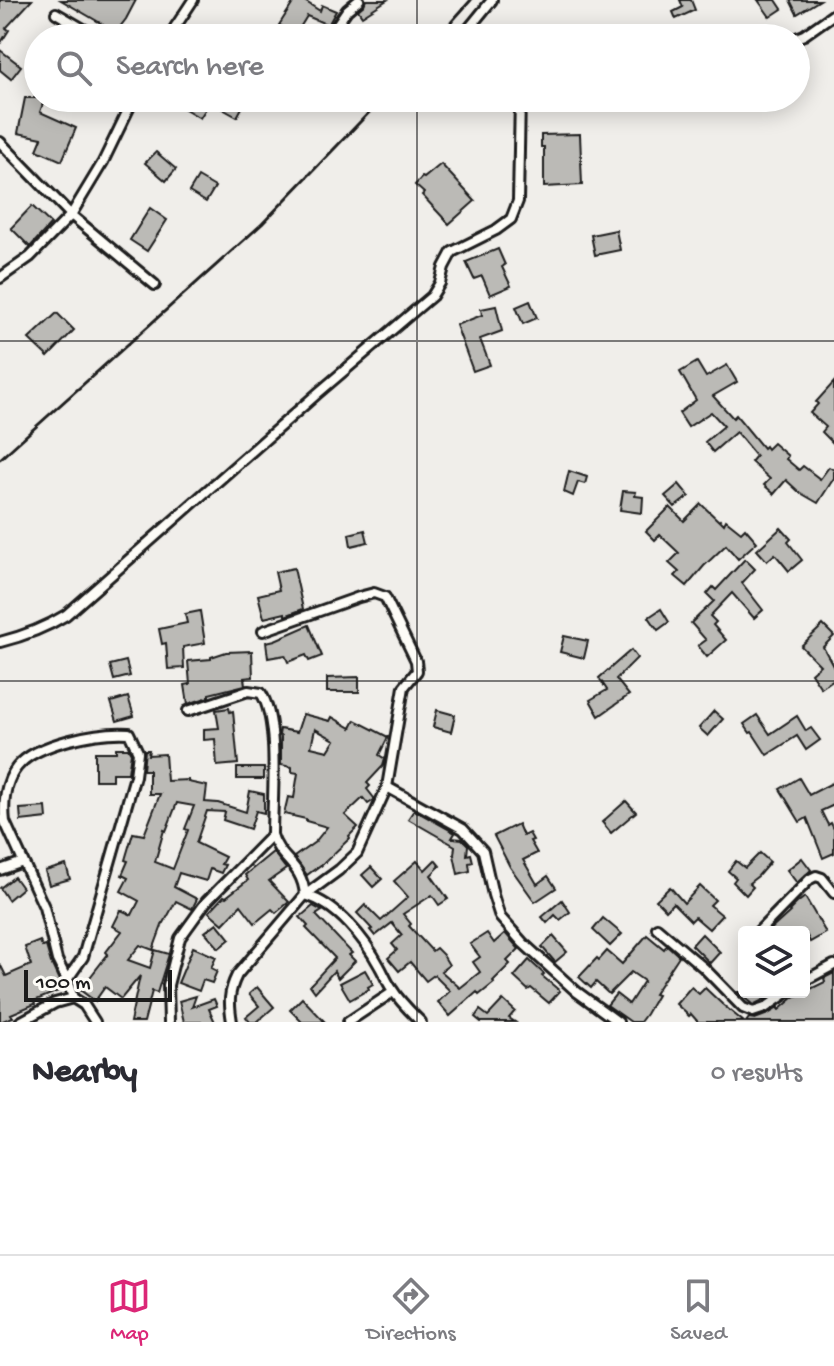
<!DOCTYPE html>
<style>
body{margin:0;font-family:"Gochi Hand",sans-serif;background:#f2f2f3;color:#2b2b33}
.controls{position:absolute;right:24px;bottom:24px;display:grid;overflow:hidden;border-radius:8px;box-shadow:0 4px 20px #0003}
.controls button{width:72px;height:72px;display:grid;place-items:center;padding:0;border:0;border-bottom:2px solid #e1e1e2;background:#fff;color:#2b2b33;font:40px sans-serif}
.scale{position:absolute;left:24px;bottom:20px;width:148px;box-sizing:border-box;padding-left:8px;border:4px solid #1c1c1c;border-top:0;font-size:22px;line-height:28px;white-space:nowrap;color:#1c1c1c;-webkit-text-stroke:6px #fdfcf7;paint-order:stroke}
.list{margin:0;padding:0;list-style:none}
h2{display:flex;justify-content:space-between;align-items:center;height:104px;margin:0;padding:0 32px;font-size:34px}
h2 small{font-size:26px;font-weight:400;color:#7c7c81}
.icon{flex:none;width:44px;height:44px;fill:none;stroke:currentColor;stroke-width:2;stroke-linecap:round;stroke-linejoin:round}
.map{position:relative;flex:none;width:834px;height:1022px;overflow:hidden}
.search{position:absolute;background:#fff;box-shadow:0 4px 20px #0003;left:24px;right:24px;top:24px;height:88px;display:flex;align-items:center;gap:20px;box-sizing:border-box;padding:0 28px;border-radius:44px;color:#7c7c81;font-size:30px}
.sheet{height:232px;background:#fff}
nav{display:flex;justify-content:space-around;align-items:center;box-sizing:border-box;height:112px;border-top:2px solid #e1e1e2;background:#fff;font-size:22px;color:#7c7c81}
nav a{display:grid;justify-items:center;gap:4px}
nav .on{color:#db2777}
.map>svg:first-child{display:block}
.building{fill:#bbbab6;stroke:#1c1c1c;stroke-width:2;fill-rule:evenodd}
.lines{fill:none;stroke-linecap:round;stroke-linejoin:round}
.minor-casing{stroke:#1c1c1c;stroke-width:14}
.minor{stroke:#fdfcf7;stroke-width:8}
.rail{stroke:#1c1c1c;stroke-width:3}
.grid{fill:none;stroke:#1c1c1c;stroke-width:2;stroke-opacity:0.55}
</style>
<div class="map">
<svg width="834" height="1022" viewBox="0 0 834 1022">
<rect width="100%" height="100%" fill="#f0eeea"/>
<filter id="ink" filterUnits="userSpaceOnUse"><feTurbulence type="fractalNoise" baseFrequency=".0125" numOctaves="2"/><feDisplacementMap in="SourceGraphic" scale="16" xChannelSelector="R" yChannelSelector="G"/><feConvolveMatrix kernelMatrix="1 2 1 2 8 2 1 2 1" color-interpolation-filters="sRGB"/></filter>
<g filter="url(#ink)">
<g class="building">
<path d="M0,0h32l-26,28 3,2 -9,14z"/>
<path d="M61,0h75l-10,19 -10,13z"/>
<path d="M295,0h8l17,11 2,-6 14,6 -8,14 -21,-9 -11,18 -17,-9z"/>
<path d="M366,0h21l-25,16 -4,-6 6,-5z"/>
<path d="M680,0h11l4,10 -19,9 -3,-7 10,-5z"/>
<path d="M758,0h18l6,9 -12,8z"/>
<path d="M790,0h30l-23,14z"/>
<path d="M0,50l21,16 -10,13 -11,-9z"/>
<path d="M25,98h20l-5,14 36,16 -14,33 -25,-11 5,-12 -24,-5z"/>
<path d="M185,98h49l10,6 -7,13 -27,-15 -10,16 -20,-12z"/>
<path d="M580,134l2,51 -38,2v-40h-3v-12z"/>
<path d="M156,152l20,17 -10,12 -21,-18z"/>
<path d="M441,164l34,37 -26,23 -27,-29 2,-2 -9,-8 7,-8 2,1z"/>
<path d="M198,177l17,10 -9,15 -17,-10z"/>
<path d="M32,206l19,18 -21,23 -19,-19z"/>
<path d="M150,208l17,12 -20,31 -17,-11z"/>
<path d="M616,230l4,20 -25,5 -4,-20z"/>
<path d="M498,249l7,16 -3,2 9,19 -21,9 -8,-19 -8,3 -8,-17z"/>
<path d="M530,301l7,17 -14,6 -7,-17z"/>
<path d="M496,306l6,25 -22,8 10,26 -17,6 -17,-46 26,-10 -1,-6z"/>
<path d="M57,313l17,17 -26,27 -19,-18z"/>
<path d="M697,362l9,15 21,-12 10,17 -24,14 20,22 3,-3 27,33 2,-2 2,3 6,-6 15,13 -2,3 13,11 4,-4 17,13 9,-12 5,3v8l-16,25 -19,-11 -13,-12 -12,14 -10,-9 6,-6 -19,-17 5,-6 -20,-24 -23,20 -8,-10 19,-16 -13,-14 -23,15 -9,-14 17,-13 -16,-28z"/>
<path d="M834,382v62l-12,-12 4,-5 -16,-14 8,-9 -2,-2z"/>
<path d="M569,471l18,6 -2,7 -7,-2 -5,14 -9,-4z"/>
<path d="M679,484l10,12 -14,11 -10,-11z"/>
<path d="M623,491l13,1 -1,4 8,1 -1,16 -22,-3z"/>
<path d="M701,504l18,17 1,-1 4,4 2,-4 15,12 4,-4 12,14 -19,17 -12,-14 -22,21 -17,20 -12,-10 4,-4 -10,-9 10,-10 -19,-18 -5,5 -9,-9 24,-24 14,14z"/>
<path d="M781,528l10,11 -3,3 14,18 -13,11 -14,-17 -8,7 -10,-11z"/>
<path d="M365,530l3,12 -17,4 -2,-12z"/>
<path d="M745,559l10,10 -13,14 21,27 -9,8 -22,-25 -22,23 6,6 -3,3 13,15 -19,17 -9,-11 8,-6 -15,-17 23,-22 -7,-7 6,-7 3,3z"/>
<path d="M294,568l9,41 -18,7v-3l-21,5 -6,-23 21,-5 -4,-18z"/>
<path d="M661,609l8,13 -11,8 -9,-13z"/>
<path d="M200,611l5,32 -22,4 1,21 -16,1 -2,-26 -4,1 -3,-15 28,-6 -2,-9z"/>
<path d="M309,625l13,31 -13,5 -3,-6 -18,7 -3,-7 -17,3 -2,-16 9,-2z"/>
<path d="M823,625l11,11 -11,11 11,20v12l-13,9 -10,-15 9,-8 -19,-19z"/>
<path d="M564,636l24,5 -4,17 -24,-6z"/>
<path d="M631,650l6,8 -21,21 13,16 -30,21 -9,-16 17,-10 -8,-12z"/>
<path d="M252,651l1,26 -9,1 1,7 -36,9v3l-21,7 -3,-19 5,-1 -2,-23 23,-2v-2l15,-5z"/>
<path d="M126,661l4,15 -16,4 -4,-15z"/>
<path d="M359,677v15h-32v-14z"/>
<path d="M128,697l6,19 -17,5 -6,-19z"/>
<path d="M229,708l1,4 3,-1 5,53 -21,2 -2,-27 -11,1v-11l15,-1 -3,-18z"/>
<path d="M437,710l18,5 -4,17 -18,-5z"/>
<path d="M714,711l9,8 -15,17 -9,-8z"/>
<path d="M303,714l27,7 2,-4 19,11 4,-8 33,17 -9,18 6,4 -2,7 -16,17 3,3 -3,3 7,9v2l-6,4 -5,-6 -18,17 13,12 -9,9 1,2 -28,27v-1l-15,11 -13,-18 21,-15 12,-15 -21,-6v-2l-22,-5 4,-17 6,1 4,-25 -6,-1v-5l-11,-2v-28l-2,-2 1,-6 17,3zM315,729l20,11 -7,11 -17,-4z"/>
<path d="M757,715l13,19 27,-18 9,15 5,-3 9,12 -14,10 -9,-14 -30,19 -15,-23 -2,1 -6,-9z"/>
<path d="M116,748h12l3,5 -3,20h-16v7h-17v-28h21z"/>
<path d="M145,750h4l-1,5 17,-1 2,27 21,-1v2l19,4 -2,16 13,1 28,9 4,-21 14,3v19l-8,-2 -6,18 -27,-9 2,-8 -18,-1 -11,32 29,14 -4,7 4,1 -4,8 -11,-4 -4,12 -27,-8 -5,14 23,12 -5,10 -16,-8 -12,22h-1l-10,27 -13,-5 -12,15 22,8 5,-18 14,4 -12,39 -5,-2 -8,31h-14l10,-46 -19,23 -16,-12 -10,14 -15,-11 28,-36 -2,-2 16,-21 -9,-5 8,-16 11,5 7,-14 -18,-10 7,-13 -6,-3 6,-14 -3,-1 8,-27 11,2 16,-41h-11v-24h-6zM177,803l17,3 -9,23 3,1 -15,39 -18,-7 9,-32 2,1z"/>
<rect x="237" y="768" width="27" height="11"/>
<path d="M799,778l10,17 25,-13v23l-13,6 7,14 3,-2 3,6v24l-11,5 -16,-40 -7,4 -20,-33z"/>
<path d="M626,801l10,11 -25,21 -9,-11z"/>
<path d="M46,807l1,11 -26,3 -1,-12z"/>
<path d="M414,810l41,23 -3,5 10,1 6,6 -1,10 4,-1 2,8 -4,1 1,8 -12,3 -4,-19 1,-9 -47,-27z"/>
<path d="M518,824l5,12 6,-3 4,7 -3,1 7,12 -14,7 14,24 11,-8 8,12 -21,14 -25,-35 -16,-31z"/>
<path d="M273,852l13,17 -17,12 20,21 -13,11 -4,-4 -17,14 -14,-18 -18,19 -14,-12 15,-16 2,1 22,-17 -3,-5z"/>
<path d="M760,853l10,9 -12,14 -9,7 4,4 -7,8 -13,-13 3,-4 -8,-7 8,-10 9,7z"/>
<path d="M802,858l9,12 -14,13 -10,-13z"/>
<path d="M435,860l5,6 -9,9 17,24 -9,6 -7,-10 -29,19 8,10 -2,2 23,25 4,-3 7,7 6,10 -8,6 19,17 20,-16 -7,-10 7,-5 -10,-13 17,-11 7,10 11,-10 14,16 -12,12 3,3 -17,17 1,2 -15,12 -2,-3 -27,24 -12,-14 12,-11 -16,-16 -8,6 -16,-19 -11,9 -11,-13 9,-8 -5,-6 10,-9 -10,-12 -17,13 -5,-6 2,-1 -15,-16 8,-8 16,16 27,-24 -14,-16 23,-20 8,9z"/>
<path d="M66,865l4,14 -21,6 -4,-14z"/>
<path d="M371,867l11,12 -9,8 -11,-12z"/>
<path d="M14,877l8,11 -14,12 -8,-12z"/>
<path d="M700,886l15,14 -5,5 12,10 -13,14 -14,-12 -4,4 -18,-18 -7,7 -10,-10 14,-13 14,16z"/>
<path d="M805,897l21,36 -16,9 -5,-10h-37l22,-20 -1,-1 8,-8z"/>
<path d="M562,900l8,12 -10,8 -5,-5 -8,8 -5,-6z"/>
<path d="M313,906l9,5 -6,4 36,38 -3,2 6,6 -17,17 -4,-7 -19,21 -5,-7 25,-27 -29,-30 2,-2 -8,-9z"/>
<path d="M603,918l19,16 -12,12 -17,-16z"/>
<path d="M217,923l13,16 -11,9 -14,-16z"/>
<path d="M702,934l18,18 -10,11 -18,-18z"/>
<path d="M647,935l17,14 3,-4 12,11 -25,38 3,1 -11,19 -6,8h-9l-24,-17 9,-11 13,10 15,-23 -13,-9 -22,22 -13,-12 -5,6 -12,-11 18,-19 2,2 8,-9 15,13z"/>
<path d="M553,936l14,16 -12,10 -13,-15z"/>
<path d="M40,941l2,6 4,-1 5,17 12,26 -29,12 1,3 -24,10 2,3 -13,5v-58l6,12 25,-11 -6,-18z"/>
<path d="M193,947l23,10 -5,11 6,3 -5,12 -9,-3 -4,11 -21,-8z"/>
<path d="M529,960l15,14 -2,2 18,15 -11,12 -18,-15 -3,2 -14,-13z"/>
<path d="M365,970l8,14 -5,3 1,2 -19,11 -10,-17z"/>
<path d="M834,973v49h-88l3,-4 6,1 13,-5 10,-6 1,2 15,-13 31,-15 -1,-4z"/>
<path d="M257,987l17,20 -17,15h-7l-4,-5 13,-11 -10,-12z"/>
<path d="M691,987l8,7 6,-6 17,16 22,18h-46l-7,-8 -2,2 -13,-12z"/>
<path d="M738,992h23l6,6 -14,7z"/>
<path d="M196,996l-4,11 22,-8 3,7 -8,3 6,13h-31l-5,-21z"/>
<path d="M302,998l23,24h-23l-12,-12z"/>
<path d="M503,1000l12,11 -6,7 6,4h-34l-6,-5 5,-7 8,6z"/>
</g>
<g class="lines">
<g class="minor-casing">
<g id="minor">
<path d="M56,13l43,25"/>
<path d="M176,26l11,12"/>
<path d="M168,38l25,-38"/>
<path d="M328,38l19,-28 12,-10"/>
<path d="M461,38l31,-38"/>
<path d="M796,38l8,-3 30,-21"/>
<path d="M253,98c8,3 18,3 26,0"/>
<path d="M0,142l71,73 84,70"/>
<path d="M0,278l30,-21 41,-42 32,-53 31,-64"/>
<path d="M263,631l96,-34 15,-4 11,4 31,64 1,10 -13,16 -17,100"/>
<path d="M0,642c24,-6 45,-14 66,-27l252,-222 114,-97 8,-13 4,-16 8,-15 44,-22 15,-11 7,-18 2,-103"/>
<path d="M188,711l60,-20 13,2c19,29 11,106 11,142 8,26 30,28 33,60"/>
<path d="M0,870l23,-8"/>
<path d="M305,895c32,9 60,44 75,72 4,7 7,15 12,22 8,13 19,23 29,33"/>
<path d="M657,928l47,40 39,40 10,4 12,-4 23,-16"/>
<path d="M758,932l52,-53 6,-3 6,2 12,15"/>
<path d="M67,980l16,-23 52,-181 3,-24 -9,-19c-30,-2 -93,10 -112,34 -12,15 -14,37 -12,55l39,85 13,53 10,20 6,18"/>
<path d="M804,981l30,-16"/>
<path d="M20,1022l35,-19 18,-5 11,7 11,17"/>
<path d="M169,1022l-1,-37 12,-47 26,-36 66,-67"/>
<path d="M232,1022c-3,-19 -4,-29 5,-47l68,-80 34,-25 18,-17 30,-66 76,42 20,22 10,44 7,22 23,26 54,49 41,30"/>
<path d="M348,1022l45,-30"/>
</g>
</g>
<use href="#minor" class="minor"/>
<g class="rail">
<path d="M437,38l34,-38"/>
<path d="M0,459l262,-235 121,-126"/>
</g>
</g>
</g>
<path class="grid" d="M417,0v38M417,98v924M0,341h834M0,681h834"/>
</svg>
<div class="controls">
<button><svg class="icon" aria-label="layers" viewBox="0 0 24 24"><path d="M12 4l9 5-9 5-9-5zM3 14l9 5 9-5"/></svg></button>
</div>
<div class="scale">100 m</div>
<div class="search"><svg class="icon" aria-label="search" viewBox="0 0 24 24"><circle cx="10" cy="10" r="6"/><path d="M15 15l6 6"/></svg>Search here</div>
</div>
<section class="sheet">
<h2>Nearby<small>0 results</small></h2>
<ul class="list">
</ul>
</section>
<nav>
<a class="on"><svg class="icon" aria-label="map" viewBox="0 0 24 24"><path d="M3 6l6-2 6 2 6-2v14l-6 2-6-2-6 2zM9 4v14M15 6v14"/></svg>Map</a>
<a><svg class="icon" aria-label="directions" viewBox="0 0 24 24"><path d="M12 3l9 9-9 9-9-9zM9 14v-3h6M13 9l2 2-2 2"/></svg>Directions</a>
<a><svg class="icon" aria-label="saved" viewBox="0 0 24 24"><path d="M7 4h10v16l-5-4-5 4z"/></svg>Saved</a>
</nav>
